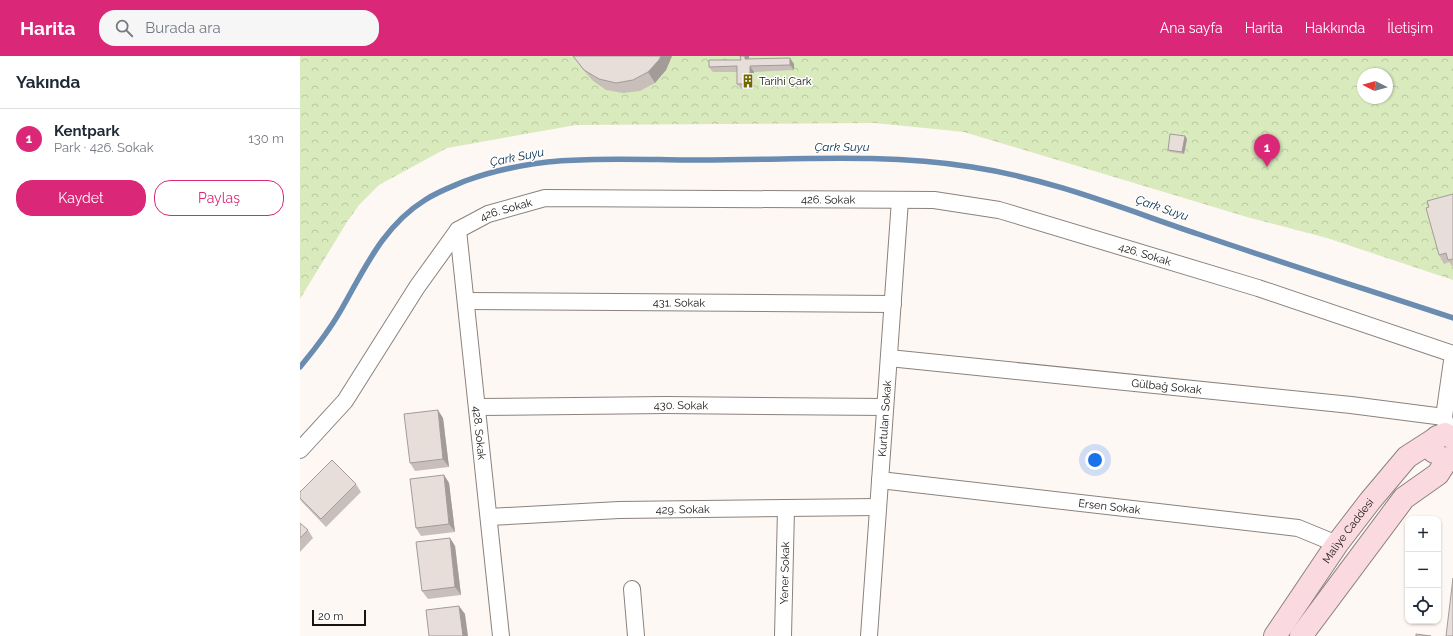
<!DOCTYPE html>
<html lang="tr">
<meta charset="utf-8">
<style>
body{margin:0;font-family:Raleway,sans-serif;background:#f6f6f7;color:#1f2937}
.controls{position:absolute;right:12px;bottom:12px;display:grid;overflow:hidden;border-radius:8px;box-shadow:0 1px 3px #0004}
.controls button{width:36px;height:36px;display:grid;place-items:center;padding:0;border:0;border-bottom:1px solid #e0e1e3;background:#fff;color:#1f2937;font:20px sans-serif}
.compass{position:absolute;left:1057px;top:12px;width:36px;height:36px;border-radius:50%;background:#fff;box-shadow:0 1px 3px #0004;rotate:276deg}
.scale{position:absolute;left:12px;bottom:10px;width:54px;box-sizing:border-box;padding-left:4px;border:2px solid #171412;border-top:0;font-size:11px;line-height:14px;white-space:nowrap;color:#171412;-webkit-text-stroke:3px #fff;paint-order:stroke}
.you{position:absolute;left:795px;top:404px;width:14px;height:14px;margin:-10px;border:3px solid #fff;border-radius:50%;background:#1a73e8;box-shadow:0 0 0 6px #1a73e833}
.badge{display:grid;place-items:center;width:26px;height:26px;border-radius:50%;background:#db2777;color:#fff;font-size:13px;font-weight:700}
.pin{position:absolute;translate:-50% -33px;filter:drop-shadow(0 1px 2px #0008)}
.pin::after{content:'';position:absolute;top:21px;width:14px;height:12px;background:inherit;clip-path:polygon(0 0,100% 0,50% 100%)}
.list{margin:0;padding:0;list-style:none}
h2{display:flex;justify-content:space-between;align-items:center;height:52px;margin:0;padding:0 16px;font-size:17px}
h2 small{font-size:13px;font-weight:400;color:#747a83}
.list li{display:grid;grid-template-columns:26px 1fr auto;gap:12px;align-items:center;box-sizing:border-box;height:60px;padding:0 16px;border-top:1px solid #e0e1e3}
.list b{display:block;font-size:15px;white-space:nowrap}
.list p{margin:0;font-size:13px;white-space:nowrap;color:#747a83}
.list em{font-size:13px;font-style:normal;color:#747a83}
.actions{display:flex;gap:8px;padding:12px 16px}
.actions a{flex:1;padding:9px 0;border:1px solid #db2777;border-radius:16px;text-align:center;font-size:14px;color:#db2777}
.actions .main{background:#db2777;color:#fff}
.icon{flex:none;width:22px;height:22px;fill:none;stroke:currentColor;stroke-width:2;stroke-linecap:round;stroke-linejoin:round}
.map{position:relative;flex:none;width:1153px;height:580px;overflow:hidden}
header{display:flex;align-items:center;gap:24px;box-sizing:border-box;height:56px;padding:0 20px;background:#db2777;color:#fff}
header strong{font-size:19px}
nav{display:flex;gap:22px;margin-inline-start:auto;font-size:14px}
.search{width:280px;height:36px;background:#f6f6f7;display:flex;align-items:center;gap:10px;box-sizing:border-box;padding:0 14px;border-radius:16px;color:#747a83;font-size:15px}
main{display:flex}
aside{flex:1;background:#fff}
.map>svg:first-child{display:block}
.park{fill:url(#park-crowns);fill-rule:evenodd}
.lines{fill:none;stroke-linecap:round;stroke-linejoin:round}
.stream{stroke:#698cb0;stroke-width:5.5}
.street-casing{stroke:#8a827d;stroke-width:18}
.secondary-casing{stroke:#8a827d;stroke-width:24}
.street{stroke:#fff;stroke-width:16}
.secondary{stroke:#fbd9e0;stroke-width:22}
.wall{fill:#c8bfbb}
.shaded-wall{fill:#a29b98}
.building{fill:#e8ded9;stroke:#a29b98}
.labels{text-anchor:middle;stroke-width:3;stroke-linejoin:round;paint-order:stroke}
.poi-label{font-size:11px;fill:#171412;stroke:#fff;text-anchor:start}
.street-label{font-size:11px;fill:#171412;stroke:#fff}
.water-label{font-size:12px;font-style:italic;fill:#062d4e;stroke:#fff}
</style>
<header>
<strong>Harita</strong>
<div class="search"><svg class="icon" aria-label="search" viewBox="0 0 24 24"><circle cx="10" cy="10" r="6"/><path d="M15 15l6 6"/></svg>Burada ara</div>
<nav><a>Ana sayfa</a><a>Harita</a><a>Hakkında</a><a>İletişim</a></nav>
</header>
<main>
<aside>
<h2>Yakında<small></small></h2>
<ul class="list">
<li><span class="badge">1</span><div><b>Kentpark</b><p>Park · 426. Sokak</p></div><em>130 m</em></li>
</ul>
<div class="actions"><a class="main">Kaydet</a><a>Paylaş</a></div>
</aside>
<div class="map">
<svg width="1153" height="580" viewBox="0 0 1153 580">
<defs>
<pattern id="park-crowns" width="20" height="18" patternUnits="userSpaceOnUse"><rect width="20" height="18" fill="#d9eabd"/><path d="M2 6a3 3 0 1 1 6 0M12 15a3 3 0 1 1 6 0" fill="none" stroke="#bac8a1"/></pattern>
</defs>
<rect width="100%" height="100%" fill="#fef8f5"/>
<path class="park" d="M0,0h1153v224l-126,-42 -80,-21 -283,-85 -89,-9 -299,2 -129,23 -68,37 -20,20 -12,17 -47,77zM1063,18h24v24h-24z"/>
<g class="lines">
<path class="stream" d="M0,311c15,-18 29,-36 41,-57 23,-40 42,-84 84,-110 12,-8 26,-13 40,-19 74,-27 143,-22 221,-21 96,1 191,-8 286,7 79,12 152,42 226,67 85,29 170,56 255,84"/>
<g class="street-casing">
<g id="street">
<path id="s1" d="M158,174l43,406"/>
<path id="s2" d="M166,245l427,3"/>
<path id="s3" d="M589,302l462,47 93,12"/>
<path id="s4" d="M177,351l189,-2 219,2"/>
<path id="s5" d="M0,394l45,-49 72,-114 41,-57 30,-16 57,-16 389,2 65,10 259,78 195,66 -9,63 5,18"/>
<path id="s6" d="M580,424l418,48 39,16"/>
<path id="s7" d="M189,461l130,-7 259,-3"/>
<path d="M332,533l4,47"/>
<path id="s8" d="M483,580l3,-127"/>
<path id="s9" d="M569,580l31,-436"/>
</g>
</g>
<g class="secondary-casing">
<g id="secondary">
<path d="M1134,396l-1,-9 4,-6 8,-3 8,4"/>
<path id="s10" d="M975,580l62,-92 33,-43 37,-44 28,-18"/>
<path d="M1001,580l103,-138 34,-24 10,-16"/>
</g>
</g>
<use href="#street" class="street"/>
<use href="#secondary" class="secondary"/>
</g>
<g class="wall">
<path d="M273,0h99l-6,14 -11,13 -15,8 -17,2 -17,-3 -14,-10 -11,-13z"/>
<path d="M449,0v3l45,5v6l-40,2v17h-13l-4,-5v-12h-24l-4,-5 32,-7z"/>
<path d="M887,83l-3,15 -14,-2 -2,-2z"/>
<path d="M1153,138v73l-4,-5 -5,2 -5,-9z"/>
<path d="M143,362l6,49 -34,4 -5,-8z"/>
<path d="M144,419l5,8 6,49 -34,4 -5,-8z"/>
<path d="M56,428l5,8 -35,35 -23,-24 -3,-4v-7z"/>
<path d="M0,467l8,7 5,8 -13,14z"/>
<path d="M150,482l5,8 6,49 -33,4 -6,-8z"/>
</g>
<g class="shaded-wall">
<path d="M361,0h11l-6,14 -11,13 -7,-11z"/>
<path d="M445,0h4v9l-4,-6z"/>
<path d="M490,2l4,6v6l-4,-5z"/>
<path d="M450,10l4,6v17l-4,-5z"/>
<path d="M885,80l2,3 -3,15 -2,-2z"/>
<path d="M138,354l5,8 6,49 -6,-8z"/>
<path d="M144,419l5,8 6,49 -6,-8z"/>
<path d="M150,482l5,8 6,49 -6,-8z"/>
<path d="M159,550l6,8 3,22h-5z"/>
</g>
<g class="building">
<path d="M273,0h88l-2,4 -11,12 -15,8 -17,3 -17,-4 -15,-9z"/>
<path d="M440,0h5v3l45,-1v7l-40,1v18h-13v-18l-28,1v-7h32z"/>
<path d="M870,78l15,2 -3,16 -14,-2z"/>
<path d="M1153,138v65l-5,1 -2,-7 -7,2 -13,-47 3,-1 -2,-6z"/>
<path d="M138,354l5,49 -33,4 -6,-49z"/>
<path d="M32,404l24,24 -35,35 -21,-21v-6z"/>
<path d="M144,419l5,49 -33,4 -6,-49z"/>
<path d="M0,467l8,7 -8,8z"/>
<path d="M150,482l5,49 -33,4 -6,-49z"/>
<path d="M1153,522v58h-7z"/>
<path d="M159,550l4,30h-34l-3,-26z"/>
<path d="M1116,578l15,2h-15z"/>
</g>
<defs>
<g id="building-bare" transform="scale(1.08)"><path d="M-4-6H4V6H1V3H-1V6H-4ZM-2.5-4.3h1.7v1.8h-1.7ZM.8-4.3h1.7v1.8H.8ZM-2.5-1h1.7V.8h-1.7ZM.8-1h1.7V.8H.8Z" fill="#736800" stroke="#fff" stroke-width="2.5" paint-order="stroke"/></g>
</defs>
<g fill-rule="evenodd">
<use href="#building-bare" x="448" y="25"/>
</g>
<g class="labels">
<g class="poi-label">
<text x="459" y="29">Tarihi Çark</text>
</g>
<g class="street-label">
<text dy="4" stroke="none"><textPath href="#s5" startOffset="648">426. Sokak</textPath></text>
<text dy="4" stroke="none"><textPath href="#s5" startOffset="324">426. Sokak</textPath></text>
<text dy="4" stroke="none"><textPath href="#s5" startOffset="972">426. Sokak</textPath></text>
<text dy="4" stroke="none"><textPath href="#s2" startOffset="213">431. Sokak</textPath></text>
<text dy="4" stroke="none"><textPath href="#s3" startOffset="279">Gülbağ Sokak</textPath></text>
<text dy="4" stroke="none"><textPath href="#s4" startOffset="204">430. Sokak</textPath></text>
<text dy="4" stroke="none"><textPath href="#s9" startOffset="218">Kurtulan Sokak</textPath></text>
<text dy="4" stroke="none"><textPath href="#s1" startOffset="204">428. Sokak</textPath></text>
<text dy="4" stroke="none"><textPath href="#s6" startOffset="231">Ersen Sokak</textPath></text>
<text dy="4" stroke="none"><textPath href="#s7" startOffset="194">429. Sokak</textPath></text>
<text dy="4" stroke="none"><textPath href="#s10" startOffset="128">Maliye Caddesi</textPath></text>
<text dy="4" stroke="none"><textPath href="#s8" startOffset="63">Yener Sokak</textPath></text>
</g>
<g class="water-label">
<text x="542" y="95">Çark Suyu</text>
<text transform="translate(217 101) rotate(-11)" y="4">Çark Suyu</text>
<text transform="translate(862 152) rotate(19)" y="4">Çark Suyu</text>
</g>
</g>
</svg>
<div class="controls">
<button>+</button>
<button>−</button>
<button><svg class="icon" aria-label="locate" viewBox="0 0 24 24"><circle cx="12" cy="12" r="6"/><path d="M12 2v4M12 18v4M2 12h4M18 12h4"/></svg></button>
</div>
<svg class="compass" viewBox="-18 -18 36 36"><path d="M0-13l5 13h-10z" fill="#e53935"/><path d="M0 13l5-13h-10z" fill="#747a83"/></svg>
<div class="scale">20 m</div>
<div class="you"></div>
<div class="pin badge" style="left:967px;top:111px">1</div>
</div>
</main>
